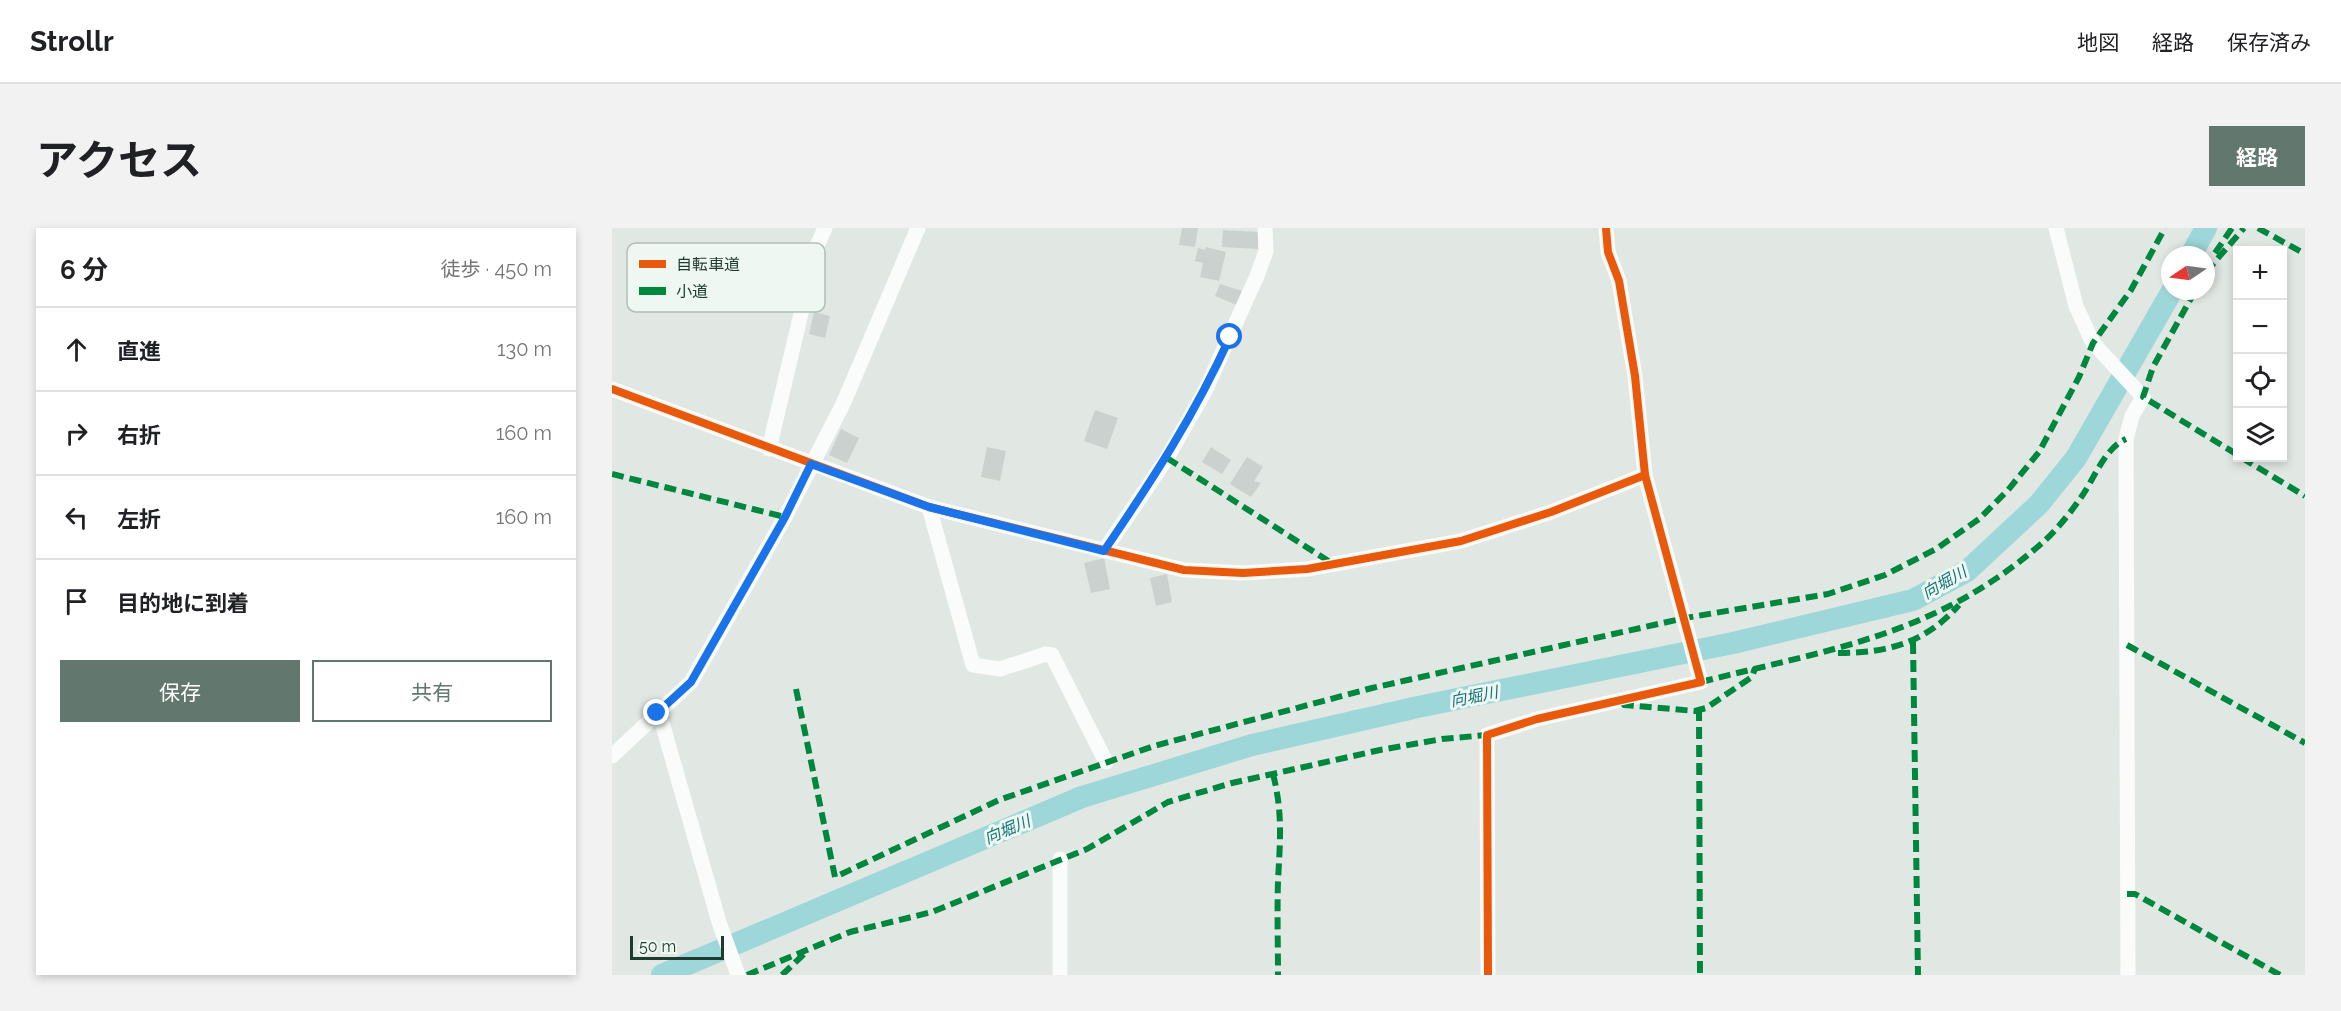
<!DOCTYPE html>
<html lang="ja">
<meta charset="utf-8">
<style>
body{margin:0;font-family:Raleway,"Noto Sans JP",sans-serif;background:#f2f2f2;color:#202124}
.controls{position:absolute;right:18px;top:18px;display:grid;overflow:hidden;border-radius:0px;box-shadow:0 3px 9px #0003}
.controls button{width:54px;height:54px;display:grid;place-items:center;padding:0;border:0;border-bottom:2px solid #e0e0e0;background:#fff;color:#202124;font:30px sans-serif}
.compass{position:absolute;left:1549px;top:18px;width:54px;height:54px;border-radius:50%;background:#fff;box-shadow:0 3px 9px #0003;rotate:257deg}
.scale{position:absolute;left:18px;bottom:15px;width:94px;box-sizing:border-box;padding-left:6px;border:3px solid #1e3b30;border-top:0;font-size:16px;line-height:21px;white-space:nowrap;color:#1e3b30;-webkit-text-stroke:4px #eef7f2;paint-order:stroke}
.stop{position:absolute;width:18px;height:18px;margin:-14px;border:4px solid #1a73e8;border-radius:50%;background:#fff}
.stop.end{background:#1a73e8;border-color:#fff;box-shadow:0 2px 6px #0008}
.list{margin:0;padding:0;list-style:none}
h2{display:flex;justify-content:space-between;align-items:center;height:78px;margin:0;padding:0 24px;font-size:26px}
h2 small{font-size:20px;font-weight:400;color:#757577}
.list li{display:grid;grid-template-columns:39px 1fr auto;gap:18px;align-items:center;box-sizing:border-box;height:84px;padding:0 24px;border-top:2px solid #e0e0e0}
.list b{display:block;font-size:22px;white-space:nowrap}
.list em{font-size:20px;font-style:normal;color:#757577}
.actions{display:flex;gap:12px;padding:18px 24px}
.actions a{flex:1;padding:14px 0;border:2px solid #62786f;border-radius:0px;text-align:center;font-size:21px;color:#62786f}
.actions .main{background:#62786f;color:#fff}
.icon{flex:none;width:33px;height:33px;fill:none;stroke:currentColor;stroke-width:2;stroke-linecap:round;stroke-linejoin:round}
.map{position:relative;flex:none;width:1693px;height:747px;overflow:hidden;border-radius:0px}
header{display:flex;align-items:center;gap:36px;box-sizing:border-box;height:84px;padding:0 30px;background:#fff;border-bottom:2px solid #e0e0e0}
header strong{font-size:28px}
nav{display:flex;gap:33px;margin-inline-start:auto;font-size:21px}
.intro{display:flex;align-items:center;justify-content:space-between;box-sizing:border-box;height:144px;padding:0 36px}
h1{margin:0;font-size:42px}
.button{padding:15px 27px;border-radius:0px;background:#62786f;color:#fff;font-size:21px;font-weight:700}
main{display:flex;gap:36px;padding:0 36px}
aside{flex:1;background:#fff;border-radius:0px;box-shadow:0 3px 9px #0003}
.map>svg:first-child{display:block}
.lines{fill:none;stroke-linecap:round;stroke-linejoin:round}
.river{stroke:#9ed7d9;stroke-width:22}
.building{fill:#cbd1ce}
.minor{stroke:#fafcfb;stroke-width:15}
.quiet{stroke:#00873e;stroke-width:6;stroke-dasharray:12 6;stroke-linecap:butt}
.cycleway-casing{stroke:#eef7f2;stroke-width:11}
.cycleway{stroke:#e8590c;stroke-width:8}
.route{stroke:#1a73e8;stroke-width:8}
.labels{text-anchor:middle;stroke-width:6;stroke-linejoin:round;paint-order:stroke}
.water-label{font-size:16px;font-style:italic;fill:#15747a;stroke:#eef7f2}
.key{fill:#eef7f2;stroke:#b0bfb8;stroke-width:1.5}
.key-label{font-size:16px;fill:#1e3b30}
</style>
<header>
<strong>Strollr</strong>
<nav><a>地図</a><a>経路</a><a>保存済み</a></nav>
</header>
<div class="intro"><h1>アクセス</h1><a class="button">経路</a></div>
<main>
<aside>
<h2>6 分<small>徒歩 · 450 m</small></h2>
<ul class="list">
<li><svg class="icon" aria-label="ahead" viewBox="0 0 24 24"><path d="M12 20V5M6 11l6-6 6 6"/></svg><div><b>直進</b></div><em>130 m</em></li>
<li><svg class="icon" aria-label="right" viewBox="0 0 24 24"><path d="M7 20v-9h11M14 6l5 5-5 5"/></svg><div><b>右折</b></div><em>160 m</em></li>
<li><svg class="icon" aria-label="left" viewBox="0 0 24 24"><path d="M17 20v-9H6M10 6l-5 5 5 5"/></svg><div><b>左折</b></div><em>160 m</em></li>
<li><svg class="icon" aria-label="arrive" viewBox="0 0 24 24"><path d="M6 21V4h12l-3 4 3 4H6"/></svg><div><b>目的地に到着</b></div></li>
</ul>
<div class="actions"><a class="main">保存</a><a>共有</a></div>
</aside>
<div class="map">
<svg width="1693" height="747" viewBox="0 0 1693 747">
<rect width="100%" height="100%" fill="#e1e8e4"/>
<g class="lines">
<g class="river">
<path d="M1579,27l15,-27"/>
<path d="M50,747l420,-178 170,-52 166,-38 315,-64 180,-43 54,-29 72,-67 37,-46 96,-167"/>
</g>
</g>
<g class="building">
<path d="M570,0h16l-3,19 -16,-2z"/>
<path d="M611,2l36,2 -1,17 -36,-2z"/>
<path d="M594,19l20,5 -7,29 -19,-4 3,-14 -8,-2 3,-13 7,2z"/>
<path d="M608,56l25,8 -6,14 -24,-10z"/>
<path d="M202,84l16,4 -5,22 -16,-4z"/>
<path d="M483,182l23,8 -11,31 -23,-8z"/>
<path d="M229,201l18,9 -12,25 -18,-8z"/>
<path d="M375,219l19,4 -6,30 -19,-4z"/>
<path d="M599,219l20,13 -9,14 -20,-12z"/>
<path d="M635,229l16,10 -9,14 7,2 -10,14 -21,-13z"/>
<path d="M492,330l6,31 -19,4 -7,-30z"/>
<path d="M555,346l5,28 -16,4 -6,-28z"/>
</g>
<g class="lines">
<g class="minor">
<path d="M1444,0l20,78 17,37 50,54 -11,19 -6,23 2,536"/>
<path d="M0,161l317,118 255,63 59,3 64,-4 154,-28 90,-29 94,-37"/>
<path d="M157,221l48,-203 8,-18"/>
<path d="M317,279l44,158 27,4 46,-15 6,1 54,107"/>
<path d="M492,323l63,-93 38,-67 52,-115 9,-25 -1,-23"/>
<path d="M45,485l6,13 56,196 19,53"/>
<path d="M0,528l79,-74 94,-165 58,-113 75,-176"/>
<path d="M448,631v116"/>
<path d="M876,747l-1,-240 50,-16 164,-37 -56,-207 -10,-99 -16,-95 -11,-29 -2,-24"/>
</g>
<g class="quiet">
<path d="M1646,0l47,26"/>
<path d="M1603,25l17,-25"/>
<path d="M1594,44l38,-44"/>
<path d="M1583,63l-42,76 -10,30 95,58"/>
<path d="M555,230l166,106"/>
<path d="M1630,230l63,38"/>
<path d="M0,246l173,43"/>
<path d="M1301,414l5,333"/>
<path d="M1515,417l178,98"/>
<path d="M1226,425c50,0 87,-10 121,-48"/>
<path d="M1089,454c129,-33 234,-46 340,-138 15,-13 30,-32 41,-48 13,-19 23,-48 44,-57"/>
<path d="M184,461l39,188 164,-77 155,-54 218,-58 313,-70 143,-24 57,-19 51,-26 43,-30 29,-29 31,-38 40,-75 14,-34 38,-53 34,-62"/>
<path d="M1011,475l1,2 71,6 11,-3 46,-31 3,-9"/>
<path d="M1087,481l1,266"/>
<path d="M661,546c10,39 7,68 5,107 -1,31 0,63 0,94"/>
<path d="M1515,666h8l145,81"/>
<path d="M135,747l103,-43 82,-20 155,-63 81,-47 64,-19 148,-33 62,-11 45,-4"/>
<path d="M170,747l22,-21"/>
</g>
<g class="cycleway-casing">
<g id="cycleway">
<path d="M0,161l317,118 255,63 59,3 64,-4 154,-28 90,-29 94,-37"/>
<path d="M876,747l-1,-240 50,-16 164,-37 -56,-207 -10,-99 -16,-95 -11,-29 -2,-24"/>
</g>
</g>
<use href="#cycleway" class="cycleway"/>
</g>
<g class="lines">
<path class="route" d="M45,485l34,-31 94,-165 26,-53 118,43 175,44c49,-72 90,-135 126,-214"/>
</g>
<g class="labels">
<g class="water-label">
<text transform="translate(1332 354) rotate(-30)" y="6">向堀川</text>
<text transform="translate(862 468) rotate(-11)" y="6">向堀川</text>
<text transform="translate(395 601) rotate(-23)" y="6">向堀川</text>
</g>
</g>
<rect x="15" y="15" width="198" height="69" rx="9" class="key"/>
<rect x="27" y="32" width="27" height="8" fill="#e8590c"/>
<rect x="27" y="59" width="27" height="8" fill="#00873e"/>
<g class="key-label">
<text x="64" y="42">自転車道</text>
<text x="64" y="69">小道</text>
</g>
</svg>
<div class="controls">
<button>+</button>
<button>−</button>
<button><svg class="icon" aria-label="locate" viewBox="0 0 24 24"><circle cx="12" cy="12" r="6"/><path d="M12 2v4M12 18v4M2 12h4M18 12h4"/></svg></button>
<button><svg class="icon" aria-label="layers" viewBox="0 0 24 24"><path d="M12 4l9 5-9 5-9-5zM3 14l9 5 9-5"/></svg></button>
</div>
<svg class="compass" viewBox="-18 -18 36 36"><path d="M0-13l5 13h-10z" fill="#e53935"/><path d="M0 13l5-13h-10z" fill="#757577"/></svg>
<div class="scale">50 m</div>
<div class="stop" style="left:618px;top:109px"></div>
<div class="stop end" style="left:45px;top:485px"></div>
</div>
</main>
